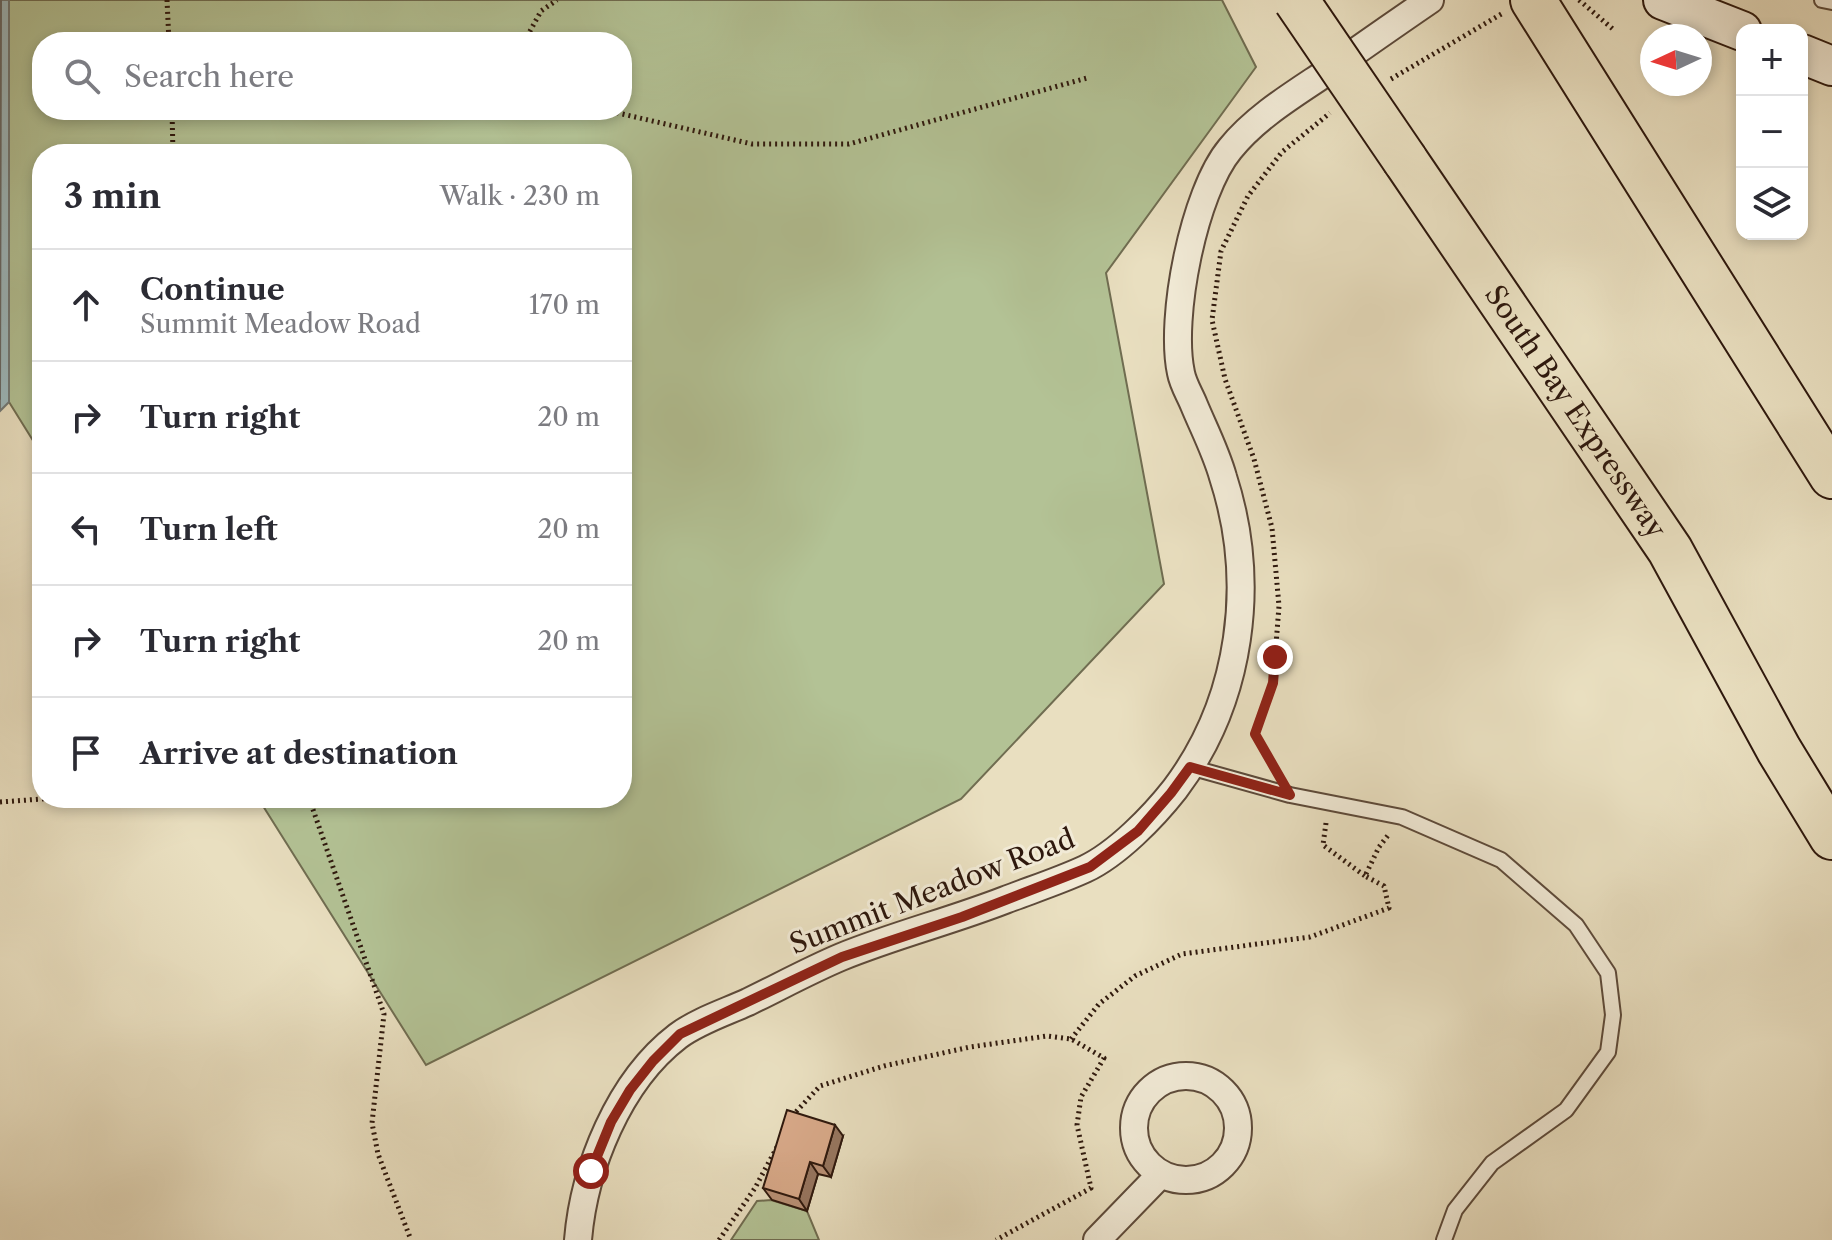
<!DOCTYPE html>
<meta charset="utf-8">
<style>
body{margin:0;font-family:"Libre Caslon Text",serif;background:#f2f2f3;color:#2b2b33}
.controls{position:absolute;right:24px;top:24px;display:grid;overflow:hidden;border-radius:16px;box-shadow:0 4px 12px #0003}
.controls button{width:72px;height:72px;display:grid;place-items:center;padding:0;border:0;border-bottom:2px solid #e1e1e2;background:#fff;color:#2b2b33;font:40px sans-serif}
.compass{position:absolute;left:1640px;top:24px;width:72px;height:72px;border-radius:50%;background:#fff;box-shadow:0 4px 12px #0003;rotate:266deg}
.stop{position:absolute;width:24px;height:24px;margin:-18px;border:6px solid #8f2418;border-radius:50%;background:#fff}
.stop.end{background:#8f2418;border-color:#fff;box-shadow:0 2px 8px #0008}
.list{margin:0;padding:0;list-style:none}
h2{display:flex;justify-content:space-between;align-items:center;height:104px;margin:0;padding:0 32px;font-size:34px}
h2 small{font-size:26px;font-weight:400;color:#7c7c81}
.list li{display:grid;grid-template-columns:52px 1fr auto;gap:24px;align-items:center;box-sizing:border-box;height:112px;padding:0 32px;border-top:2px solid #e1e1e2}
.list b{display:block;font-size:30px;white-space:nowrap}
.list p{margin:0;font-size:26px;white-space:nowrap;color:#7c7c81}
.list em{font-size:26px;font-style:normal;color:#7c7c81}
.icon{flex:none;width:44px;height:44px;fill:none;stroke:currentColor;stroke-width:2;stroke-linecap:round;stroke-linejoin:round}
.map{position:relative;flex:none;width:1832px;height:1240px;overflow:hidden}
.search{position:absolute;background:#fff;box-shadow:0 4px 12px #0003;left:32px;top:32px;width:600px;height:88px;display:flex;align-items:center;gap:20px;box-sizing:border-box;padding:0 28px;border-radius:32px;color:#7c7c81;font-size:30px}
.panel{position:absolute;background:#fff;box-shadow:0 4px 12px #0003;left:32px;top:144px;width:600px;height:664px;border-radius:32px}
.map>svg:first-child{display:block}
.green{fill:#b3c295;stroke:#706d51;stroke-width:2;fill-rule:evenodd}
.water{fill:#9db9be;stroke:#717977;stroke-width:2}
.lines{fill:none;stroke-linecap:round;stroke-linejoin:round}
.shore{stroke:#666866;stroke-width:2}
.lane-casing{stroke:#5d4a3a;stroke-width:18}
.street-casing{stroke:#5d4a3a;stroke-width:30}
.secondary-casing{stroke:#2e180d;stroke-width:42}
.highway-casing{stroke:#2e180d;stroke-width:48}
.path{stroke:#2e180d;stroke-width:5;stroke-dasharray:2 4;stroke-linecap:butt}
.lane{stroke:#f1ead6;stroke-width:14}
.street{stroke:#f1ead6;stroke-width:26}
.secondary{stroke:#f1ead6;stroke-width:38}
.highway{stroke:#e9dfc0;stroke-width:44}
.highway-bridge-casing{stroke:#2e180d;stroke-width:48;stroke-linecap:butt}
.highway-bridge{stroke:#e9dfc0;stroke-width:44}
.wall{fill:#ba9176;stroke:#2e180d;stroke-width:2}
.shaded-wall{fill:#977660;stroke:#2e180d;stroke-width:2}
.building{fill:#d8a989;stroke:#2e180d;stroke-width:2}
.route{stroke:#8f2418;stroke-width:10}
.labels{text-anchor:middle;stroke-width:6;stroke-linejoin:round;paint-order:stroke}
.street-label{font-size:28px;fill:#2e180d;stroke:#f1ead6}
</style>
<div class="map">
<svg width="1832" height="1240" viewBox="0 0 1832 1240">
<rect width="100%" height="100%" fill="#e9dfc0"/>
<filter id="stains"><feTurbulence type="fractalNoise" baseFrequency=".0025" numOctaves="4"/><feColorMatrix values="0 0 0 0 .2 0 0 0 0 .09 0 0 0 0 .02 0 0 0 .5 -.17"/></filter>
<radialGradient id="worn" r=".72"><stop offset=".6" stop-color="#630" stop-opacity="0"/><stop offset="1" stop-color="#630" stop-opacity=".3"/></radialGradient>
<g class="green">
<path d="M9,0h1213l34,67 -150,206 58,311 -203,215 -535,266 -168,-267h364v-644h-580v301l-33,-53zM42,42h580v68h-580z"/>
<path d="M771,1200l36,11 12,29h-88l26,-39z"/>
</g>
<path class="water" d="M0,0h9v402l-9,9z"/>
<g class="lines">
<path class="shore" d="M0,399l1,-399"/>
<g class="lane-casing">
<g id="lane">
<path d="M1822,0l10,2"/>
<path d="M1190,767l100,28 112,22 99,43 75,65 32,48 5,42 -5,37 -42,58 -74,53 -37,47 -11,30"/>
</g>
</g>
<g class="street-casing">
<g id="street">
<circle cx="1186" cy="1128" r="52"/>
<path d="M578,1240c6,-72 41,-159 100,-204 20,-15 48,-24 70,-34 31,-15 62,-32 93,-45 54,-22 110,-36 164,-57 26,-10 54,-19 80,-31 32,-15 68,-52 90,-80 67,-89 82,-207 48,-312 -7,-25 -19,-48 -29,-72 -4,-10 -11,-21 -13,-32 -12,-55 13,-181 49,-224 25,-31 61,-53 94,-75 35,-25 71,-50 106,-74"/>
<path d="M1097,1240l63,-65"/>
</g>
</g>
<g class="secondary-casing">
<g id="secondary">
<path d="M1663,0l79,31"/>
<path d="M1802,54l30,12"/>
</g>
</g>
<g class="highway-casing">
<g id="highway">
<path d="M1533,0l299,476"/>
<path id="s1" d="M1405,160l265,390 109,200 53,87"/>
</g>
</g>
<g class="path">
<path d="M167,0l2,42"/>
<path d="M1579,0l35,30"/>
<path d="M524,42l17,-31 16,-11"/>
<path d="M1391,79l112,-66"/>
<path d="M172,110l1,44"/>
<path d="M605,110l147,34h97l238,-66"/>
<path d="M1275,768l-20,-34 18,-51 6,-77 -7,-78 -18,-69 -29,-80 -13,-59 9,-69 27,-55 34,-44 48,-39"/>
<path d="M309,798l75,216 -12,109 6,31 33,86"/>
<path d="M0,802l56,-4"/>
<path d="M1326,823l-3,22 42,31"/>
<path d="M1071,1039l28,-35 36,-28 47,-22 128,-17 79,-29 -5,-22 -19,-10 14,-29 10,-13"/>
<path d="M792,1116l28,-30 64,-20 86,-19 77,-11 24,3 33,19 -23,39 -4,28 14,63 -95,52"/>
<path d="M719,1240l36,-52 22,-41"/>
</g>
<use href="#lane" class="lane"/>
<use href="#street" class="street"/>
<use href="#secondary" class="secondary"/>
<use href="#highway" class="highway"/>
<g class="highway-bridge-casing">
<path id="highway-bridge" d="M1296,0l109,160"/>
</g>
<use href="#highway-bridge" class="highway-bridge"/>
</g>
<path class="wall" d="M843,1136l-12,41 -13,-3 -11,37 -35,-11 -9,-12z"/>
<g class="shaded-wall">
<path d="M835,1125l8,11 -12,41 -8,-11z"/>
<path d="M810,1162l8,12 -11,37 -8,-12z"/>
</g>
<path class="building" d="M787,1110l48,15 -12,41 -13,-4 -11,37 -36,-11z"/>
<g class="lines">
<path class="route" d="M591,1171l20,-49 19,-32 23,-29 27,-27 162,-77 120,-40 128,-50 48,-36 33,-38 19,-26 100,28 -35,-61 18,-51 2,-26"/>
</g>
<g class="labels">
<g class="street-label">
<text dy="10" stroke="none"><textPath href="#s1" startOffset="304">South Bay Expressway</textPath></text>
<text transform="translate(932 891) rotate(-21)" y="10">Summit Meadow Road</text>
</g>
</g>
<rect width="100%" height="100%" filter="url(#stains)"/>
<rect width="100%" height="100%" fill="url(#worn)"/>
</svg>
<div class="controls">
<button>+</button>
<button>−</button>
<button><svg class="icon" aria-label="layers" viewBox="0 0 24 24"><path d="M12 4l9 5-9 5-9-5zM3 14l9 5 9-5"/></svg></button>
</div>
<svg class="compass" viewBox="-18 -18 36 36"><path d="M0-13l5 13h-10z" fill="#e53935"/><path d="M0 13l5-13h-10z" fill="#7c7c81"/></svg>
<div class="stop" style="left:591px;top:1171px"></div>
<div class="stop end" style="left:1275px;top:657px"></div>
<div class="search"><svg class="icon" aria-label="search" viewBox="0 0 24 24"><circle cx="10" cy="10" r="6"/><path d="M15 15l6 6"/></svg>Search here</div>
<section class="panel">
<h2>3 min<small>Walk · 230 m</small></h2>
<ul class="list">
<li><svg class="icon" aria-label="ahead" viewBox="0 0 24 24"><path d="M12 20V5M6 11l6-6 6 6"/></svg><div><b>Continue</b><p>Summit Meadow Road</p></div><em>170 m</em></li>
<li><svg class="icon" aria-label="right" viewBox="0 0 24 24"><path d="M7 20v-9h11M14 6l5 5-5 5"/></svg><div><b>Turn right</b></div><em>20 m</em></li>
<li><svg class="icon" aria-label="left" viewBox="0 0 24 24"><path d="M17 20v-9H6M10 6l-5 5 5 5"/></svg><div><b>Turn left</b></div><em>20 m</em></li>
<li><svg class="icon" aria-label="right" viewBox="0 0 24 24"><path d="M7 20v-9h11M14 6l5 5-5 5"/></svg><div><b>Turn right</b></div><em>20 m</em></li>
<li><svg class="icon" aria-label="arrive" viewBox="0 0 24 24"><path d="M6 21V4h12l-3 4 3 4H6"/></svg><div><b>Arrive at destination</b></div></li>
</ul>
</section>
</div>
